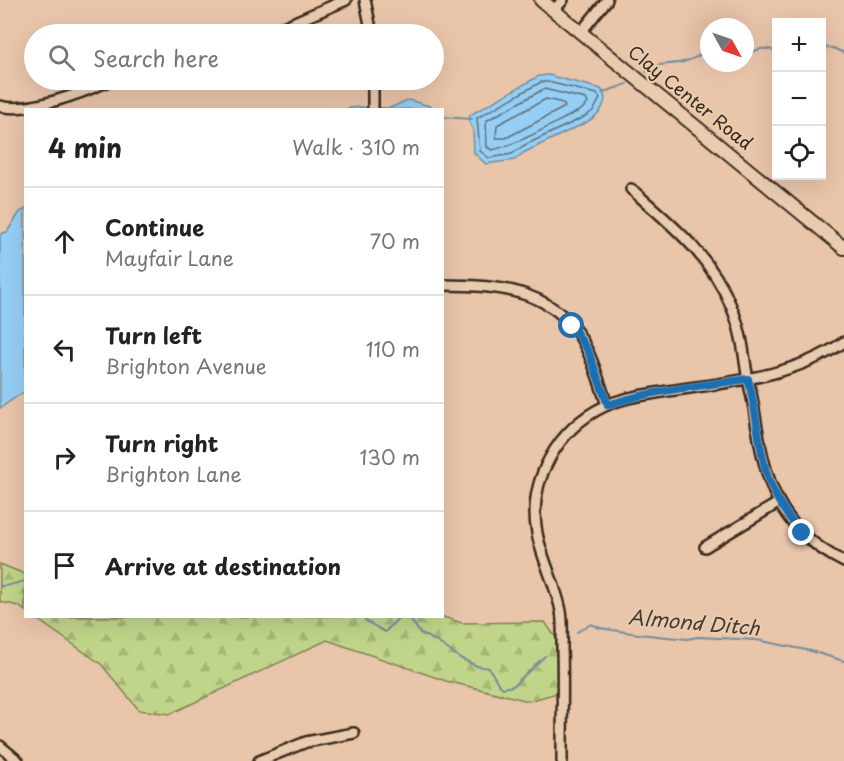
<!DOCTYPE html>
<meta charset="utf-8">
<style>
body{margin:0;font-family:"Playpen Sans",sans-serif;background:#f6f6f6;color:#222}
.controls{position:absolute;right:18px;top:18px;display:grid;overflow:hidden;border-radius:0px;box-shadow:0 6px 24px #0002}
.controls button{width:54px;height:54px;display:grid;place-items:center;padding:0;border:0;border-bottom:2px solid #e0e0e0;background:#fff;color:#222;font:30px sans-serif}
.compass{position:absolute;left:700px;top:18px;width:54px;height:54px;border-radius:50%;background:#fff;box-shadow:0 6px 24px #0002;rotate:130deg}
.stop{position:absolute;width:18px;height:18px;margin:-14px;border:4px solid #1f6fb2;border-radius:50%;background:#fff}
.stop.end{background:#1f6fb2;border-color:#fff;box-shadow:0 2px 6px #0008}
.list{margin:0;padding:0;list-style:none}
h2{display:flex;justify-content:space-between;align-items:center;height:78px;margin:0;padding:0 24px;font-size:26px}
h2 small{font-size:20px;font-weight:400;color:#767676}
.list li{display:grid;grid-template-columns:39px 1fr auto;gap:18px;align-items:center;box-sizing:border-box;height:108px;padding:0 24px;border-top:2px solid #e0e0e0}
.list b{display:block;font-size:22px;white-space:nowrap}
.list p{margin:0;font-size:20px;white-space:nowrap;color:#767676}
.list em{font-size:20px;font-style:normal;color:#767676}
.icon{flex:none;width:33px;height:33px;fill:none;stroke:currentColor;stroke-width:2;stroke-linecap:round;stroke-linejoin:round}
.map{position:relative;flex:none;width:844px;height:761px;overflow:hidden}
.search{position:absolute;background:#fff;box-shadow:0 6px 24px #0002;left:24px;top:24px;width:420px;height:66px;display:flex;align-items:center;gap:15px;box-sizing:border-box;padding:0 21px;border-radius:33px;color:#767676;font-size:22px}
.panel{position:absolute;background:#fff;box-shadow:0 6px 24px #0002;left:24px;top:108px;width:420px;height:510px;border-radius:0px}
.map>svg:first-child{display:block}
.forest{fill:url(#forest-firs);stroke:#7e8054;stroke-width:1.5}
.water{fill:#95cff5;stroke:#718d9f;stroke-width:1.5}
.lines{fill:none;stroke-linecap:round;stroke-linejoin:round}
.shore{stroke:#5f6c74;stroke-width:1.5}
.stream{stroke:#718d9f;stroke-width:2}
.minor-casing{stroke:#3b2a1e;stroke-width:14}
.tertiary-casing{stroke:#3b2a1e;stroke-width:16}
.minor{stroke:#e9ccb0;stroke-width:9}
.tertiary{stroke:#e9ccb0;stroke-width:12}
.route{stroke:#1f6fb2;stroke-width:8}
.labels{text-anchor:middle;stroke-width:4.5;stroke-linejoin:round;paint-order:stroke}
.street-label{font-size:18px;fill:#3b2a1e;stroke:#e9ccb0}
.water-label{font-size:20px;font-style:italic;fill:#443a34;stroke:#e9ccb0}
</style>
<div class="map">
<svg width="844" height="761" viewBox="0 0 844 761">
<defs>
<pattern id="forest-firs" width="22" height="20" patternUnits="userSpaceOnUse" patternTransform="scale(1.5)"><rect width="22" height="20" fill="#c1d58a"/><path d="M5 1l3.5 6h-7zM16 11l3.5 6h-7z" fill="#a7b777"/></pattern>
</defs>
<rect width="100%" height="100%" fill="#e9c5aa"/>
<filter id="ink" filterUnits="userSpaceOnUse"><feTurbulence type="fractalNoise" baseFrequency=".0167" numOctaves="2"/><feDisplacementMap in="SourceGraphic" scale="12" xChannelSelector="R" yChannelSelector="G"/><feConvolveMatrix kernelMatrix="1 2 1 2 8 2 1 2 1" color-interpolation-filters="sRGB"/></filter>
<g filter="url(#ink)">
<g class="forest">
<path d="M0,564l25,10v37l-6,-5 -19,-4z"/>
<path d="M440,616l22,7 83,-1 13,19 -1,52 -28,8 -83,-20 -119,-41 -157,74 -31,-4 -38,-46 -67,-47z"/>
</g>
<g class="water">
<path d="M548,75l53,14c10,12 -2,26 -14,33l-62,30 -11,8 -28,4 -12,-11 -1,-24 -4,-7 1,-7 69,-39z"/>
<path d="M408,100l22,6 3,3 -96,1 21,-3 32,1z"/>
<path d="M25,209v182l-25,17v-174l7,-2 13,-20z"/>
</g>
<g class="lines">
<g class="shore">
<path d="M548,82l49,12 3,4 -6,12 -10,7 -61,29 -11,8 -23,4 -9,-7 -3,-33 64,-36z"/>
<path d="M544,89l42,10 2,4 -7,7c-27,13 -61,34 -89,40l-5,-3 -1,-26z"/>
<path d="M546,99l17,4 2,4 -59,31h-10l1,-13z"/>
</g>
<g class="stream">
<path d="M822,47l11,1 11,5"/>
<path d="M745,54c11,-3 20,-9 31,-2"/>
<path d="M646,72c12,-11 23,-6 37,-10 9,-2 18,-7 26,-13"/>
<path d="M602,93l25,-9"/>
<path d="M442,117l30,2"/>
<path d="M0,586c10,1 16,-4 26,-5"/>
<path d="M363,616l3,5 19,11 14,-15 11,2 10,14 16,8 24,17 17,8 12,2 10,17 4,3 10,-2 32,-30"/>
<path d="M577,632l14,-8 9,4 38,6 49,5 11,-2 59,3 54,11 33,10"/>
</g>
<g class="minor-casing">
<g id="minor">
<path d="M365,0l7,34"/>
<path d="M554,10l9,-10"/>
<path d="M581,32l26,-32"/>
<path d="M267,34l79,-34"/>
<path d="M373,80v30"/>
<path d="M0,106c28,8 85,-14 111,-26"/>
<path d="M631,189c39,34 80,67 100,117 9,20 12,40 15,62 2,14 6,27 8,41 11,71 21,118 90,153"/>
<path d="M442,285c60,0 119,5 146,67 8,17 13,35 19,53"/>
<path d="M705,547l73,-44"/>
<path d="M0,746l18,15"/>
<path d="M259,761l47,-19 48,-9"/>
<path d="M562,761c0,-38 1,-76 0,-114 0,-11 1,-25 -1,-36 -5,-26 -19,-51 -24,-78 -10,-52 21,-105 68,-127 17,-8 38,-11 57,-14 63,-10 128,-13 182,-50"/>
</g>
</g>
<g class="tertiary-casing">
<path id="tertiary" d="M541,0l303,248"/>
</g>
<use href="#minor" class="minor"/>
<use href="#tertiary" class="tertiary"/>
</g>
</g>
<g class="lines" filter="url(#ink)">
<path class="route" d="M572,326l16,25 20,54c44,-15 93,-19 140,-26 17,63 5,100 54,154"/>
</g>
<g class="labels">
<g class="street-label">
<text transform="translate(690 98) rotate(39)" y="6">Clay Center Road</text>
</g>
<g class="water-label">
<text transform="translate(694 623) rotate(5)" y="7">Almond Ditch</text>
</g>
</g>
</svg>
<div class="controls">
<button>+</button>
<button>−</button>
<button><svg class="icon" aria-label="locate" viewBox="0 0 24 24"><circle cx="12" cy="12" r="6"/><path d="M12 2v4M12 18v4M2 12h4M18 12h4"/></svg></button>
</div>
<svg class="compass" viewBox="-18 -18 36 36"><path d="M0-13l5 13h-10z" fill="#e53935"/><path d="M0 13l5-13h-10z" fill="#767676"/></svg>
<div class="stop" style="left:572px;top:326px"></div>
<div class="stop end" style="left:802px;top:533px"></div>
<div class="search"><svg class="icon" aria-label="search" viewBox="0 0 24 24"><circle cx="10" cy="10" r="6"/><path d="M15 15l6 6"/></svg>Search here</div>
<section class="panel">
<h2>4 min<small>Walk · 310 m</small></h2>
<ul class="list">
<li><svg class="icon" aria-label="ahead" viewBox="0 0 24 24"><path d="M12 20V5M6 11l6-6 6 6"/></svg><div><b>Continue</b><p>Mayfair Lane</p></div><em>70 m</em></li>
<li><svg class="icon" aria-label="left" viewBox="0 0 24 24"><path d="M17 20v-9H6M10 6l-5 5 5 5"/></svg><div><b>Turn left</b><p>Brighton Avenue</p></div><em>110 m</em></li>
<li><svg class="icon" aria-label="right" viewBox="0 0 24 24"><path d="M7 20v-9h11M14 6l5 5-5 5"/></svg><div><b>Turn right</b><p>Brighton Lane</p></div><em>130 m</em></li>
<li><svg class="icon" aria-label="arrive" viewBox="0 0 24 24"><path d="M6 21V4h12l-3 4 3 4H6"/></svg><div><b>Arrive at destination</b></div></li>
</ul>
</section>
</div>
